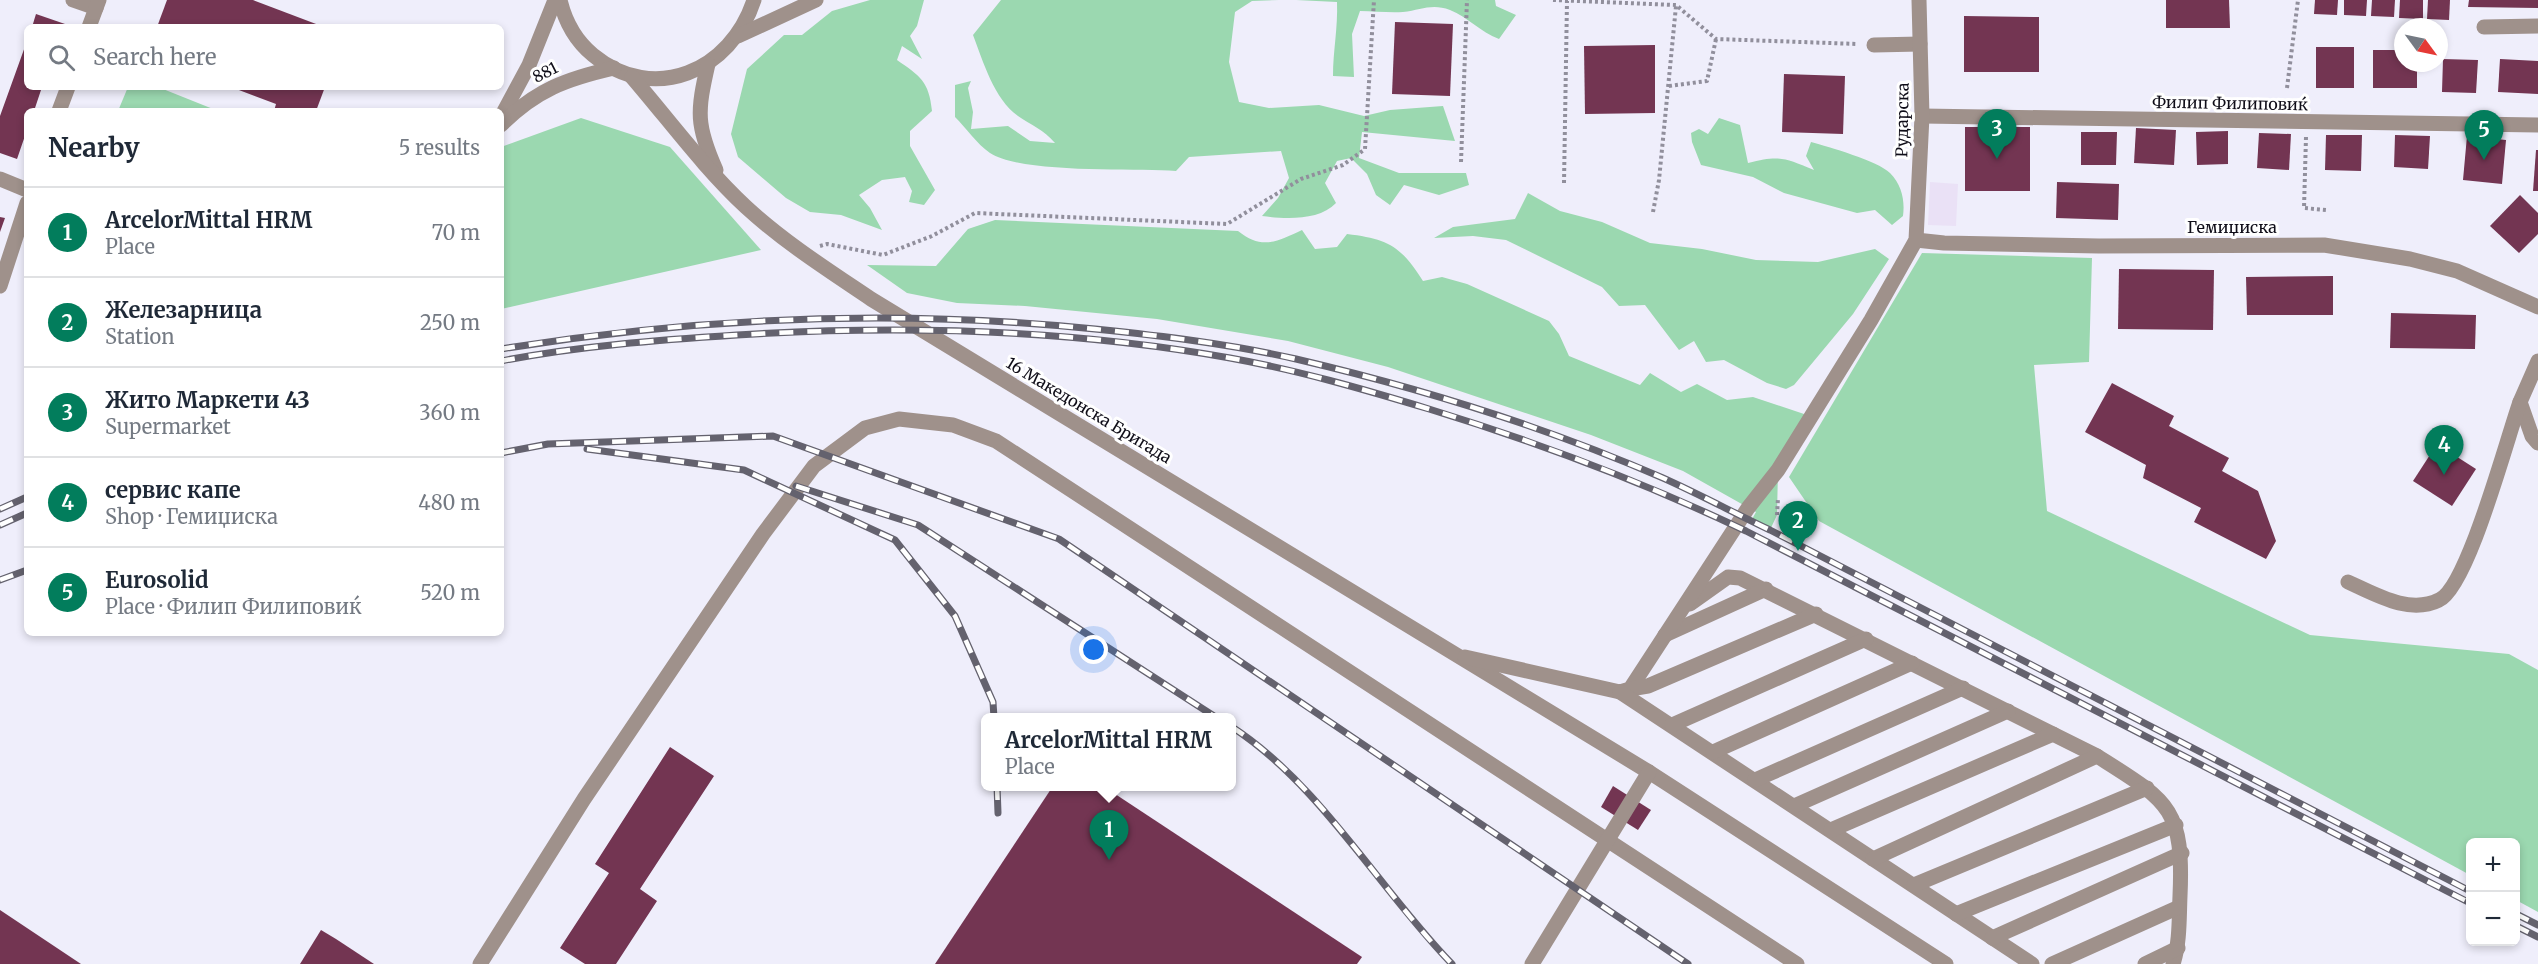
<!DOCTYPE html>
<meta charset="utf-8">
<style>
body{margin:0;font-family:Merriweather,serif;background:#f2f2f3;color:#1f2937}
.controls{position:absolute;right:18px;bottom:18px;display:grid;overflow:hidden;border-radius:9px;box-shadow:0 3px 9px #0003}
.controls button{width:54px;height:54px;display:grid;place-items:center;padding:0;border:0;border-bottom:2px solid #e0e1e3;background:#fff;color:#1f2937;font:30px sans-serif}
.compass{position:absolute;left:2394px;top:18px;width:54px;height:54px;border-radius:50%;background:#fff;box-shadow:0 3px 9px #0003;rotate:123deg}
.you{position:absolute;left:1094px;top:650px;width:21px;height:21px;margin:-15px;border:4px solid #fff;border-radius:50%;background:#1a73e8;box-shadow:0 0 0 9px #1a73e833}
.badge{display:grid;place-items:center;width:39px;height:39px;border-radius:50%;background:#027d5c;color:#fff;font-size:20px;font-weight:700}
.pin{position:absolute;translate:-50% -50px;filter:drop-shadow(0 2px 3px #0008)}
.pin::after{content:'';position:absolute;top:32px;width:21px;height:18px;background:inherit;clip-path:polygon(0 0,100% 0,50% 100%)}
.popup{position:absolute;left:981px;top:713px;width:255px;height:78px;box-sizing:border-box;display:grid;place-content:center;border-radius:9px;background:#fff;filter:drop-shadow(0 2px 4px #0005);font-size:20px;white-space:nowrap;color:#747a83}
.popup b{font-size:22px;color:#1f2937}
.popup::after{content:'';position:absolute;left:50%;top:100%;margin-left:-12px;border:12px solid transparent;border-top-color:#fff}
.list{margin:0;padding:0;list-style:none}
h2{display:flex;justify-content:space-between;align-items:center;height:78px;margin:0;padding:0 24px;font-size:26px}
h2 small{font-size:20px;font-weight:400;color:#747a83}
.list li{display:grid;grid-template-columns:39px 1fr auto;gap:18px;align-items:center;box-sizing:border-box;height:90px;padding:0 24px;border-top:2px solid #e0e1e3}
.list b{display:block;font-size:22px;white-space:nowrap}
.list p{margin:0;font-size:20px;white-space:nowrap;color:#747a83}
.list em{font-size:20px;font-style:normal;color:#747a83}
.icon{flex:none;width:33px;height:33px;fill:none;stroke:currentColor;stroke-width:2;stroke-linecap:round;stroke-linejoin:round}
.map{position:relative;flex:none;width:2538px;height:964px;overflow:hidden}
.search{position:absolute;background:#fff;box-shadow:0 3px 9px #0003;left:24px;top:24px;width:480px;height:66px;display:flex;align-items:center;gap:15px;box-sizing:border-box;padding:0 21px;border-radius:9px;color:#747a83;font-size:22px}
.panel{position:absolute;background:#fff;box-shadow:0 3px 9px #0003;left:24px;top:108px;width:480px;height:528px;border-radius:9px}
.map>svg:first-child{display:block}
.commercial{fill:#eae1f6}
.green{fill:#9bd8b0}
.building{fill:#733552}
.lines{fill:none;stroke-linecap:round;stroke-linejoin:round}
.path{stroke:#918f9c;stroke-width:4;stroke-dasharray:3 3;stroke-linecap:butt}
.minor{stroke:#9f918b;stroke-width:15}
.rail-casing{stroke:#64626e;stroke-width:7}
.rail{stroke:#fff;stroke-width:4.5;stroke-dasharray:14;stroke-linecap:butt}
.labels{text-anchor:middle;stroke-width:6;stroke-linejoin:round;paint-order:stroke}
.street-label{font-size:16px;fill:#0f0d18;stroke:#fff}
</style>
<div class="map">
<svg width="2538" height="964" viewBox="0 0 2538 964">
<rect width="100%" height="100%" fill="#efeefb"/>
<path class="commercial" d="M1930,182l28,2 -2,42 -28,-1z"/>
<g class="green">
<path d="M870,0h54l-7,26 -7,10 12,23 -20,-13 -5,14c23,16 32,21 35,51l-22,20v15l25,44 -11,15 -15,-3 3,-11 -7,-14 -23,3 -23,15 11,13 12,22 -41,-15 -31,-3 -24,-14 -48,-41 -7,-23 16,-65 37,-34h18l30,-24z"/>
<path d="M1001,0h278l-27,1 -17,11 -6,50 10,40 30,6 50,-3 45,11 26,-6 53,-4 12,35 -93,-9 -3,26 40,15h67l3,12 -30,10 -35,-10 -14,20 -14,-10 -9,-21 -16,-16 -14,3 -12,22 11,20c-17,18 -51,16 -74,13l16,-18 11,-20 -8,-27 -92,6 -13,14c-42,-3 -154,3 -186,-18 -13,-9 -24,-25 -35,-36v-32l16,-4 -3,7 5,24 -2,17 37,-3 22,15 25,2c-11,-13 -24,-18 -37,-27 -24,-17 -35,-55 -45,-81z"/>
<path d="M1296,0h199l1,6 20,9 -17,24c-19,-7 -31,-22 -49,-29 -18,-7 -29,0 -47,2 -14,1 -29,-1 -43,-1l-8,23 2,43 -21,-1c0,-25 5,-48 4,-74z"/>
<path d="M128,87h30l60,24h-100z"/>
<path d="M581,118l89,29 91,103 -260,59v-162z"/>
<path d="M1719,118l21,7 8,38c32,-8 36,-5 66,7l-8,-14 5,-14c18,5 67,19 79,31 12,12 15,28 13,43l-11,9 -17,-15 -18,3 -73,-20 -31,-16 -52,-12 -9,-23 -1,-9 8,-4 9,5z"/>
<path d="M1528,193l32,18 42,11 48,21 52,6 54,11 62,2 57,-13 14,10 -36,55 -59,71 -8,4 -19,-6 -43,-23 -18,2 -12,-21 -15,9 -34,-45 -26,1 -17,-19 -96,-47 -33,-4 -39,2 19,-11 62,-8z"/>
<path d="M995,220l243,11c24,19 38,11 64,-1l13,19 22,-2 10,-13c41,5 54,12 76,47l19,-4 25,7 82,37 10,13 10,22 71,29 10,-12 31,19 16,-8 30,16 26,-3 57,19 -32,54 -1,45 -7,15 -19,-9 5,-9 -73,-41 -92,-36 -203,-68 -100,-26 -131,-22 -132,-13 -68,-3 -50,-10 -40,-28 69,1 32,-37z"/>
<path d="M1922,253l170,5 -3,104 -55,3 13,146 263,124 199,19 29,16v242l-22,-12v-58h-46v33l-651,-354 -30,-44z"/>
</g>
<g class="building">
<path d="M167,0h86l71,27h-167z"/>
<path d="M2166,0h63l1,28h-64z"/>
<path d="M2315,0h23l-1,15 -23,-1z"/>
<path d="M2344,0h23l-1,16 -22,-1z"/>
<path d="M2372,0h23l-1,17 -23,-1z"/>
<path d="M2400,0h23v19l-24,-1z"/>
<path d="M2428,0h22l-1,20 -22,-1z"/>
<path d="M2469,0h69v8l-70,-1z"/>
<path d="M36,14l29,10 -1,3h-32z"/>
<path d="M1964,16l75,1v55h-75z"/>
<path d="M1395,22l58,2 -3,72 -58,-2z"/>
<path d="M27,41v46h15l-8,24h-7v19l-10,29 -17,-6v-37z"/>
<path d="M1655,45v68l-70,1 -1,-68z"/>
<rect x="2316" y="47" width="38" height="41"/>
<path d="M2373,50h30v13h14v25h-44z"/>
<path d="M2443,59l35,1 -2,33 -34,-1z"/>
<path d="M2500,59l38,2v33l-40,-2z"/>
<path d="M1784,74l61,2 -2,58 -61,-2z"/>
<path d="M231,87h94l-9,24h-42l2,-7z"/>
<rect x="1965" y="127" width="65" height="64"/>
<path d="M2136,128l40,2 -2,35 -40,-2z"/>
<path d="M2228,131v33l-31,1 -1,-33z"/>
<path d="M2081,132h36l-1,33h-35z"/>
<path d="M2259,133l32,1 -2,36 -32,-2z"/>
<path d="M2326,135h36l-1,36 -36,-1z"/>
<path d="M2395,135l35,1 -2,33 -34,-2z"/>
<path d="M2467,136l39,4 -4,44 -39,-4z"/>
<path d="M2536,150h2v41h-5z"/>
<path d="M2057,182l62,2 -1,36 -62,-2z"/>
<path d="M2520,195l18,18v21l-19,19 -29,-27z"/>
<path d="M0,217l5,1 -5,14z"/>
<path d="M2119,269l95,1 -1,60 -95,-1z"/>
<path d="M2333,276v39h-86l-1,-38z"/>
<path d="M2391,313l85,2 -1,34 -85,-1z"/>
<path d="M2112,383l62,33 -5,10 60,32 -7,13 36,20 18,50 -10,18 -72,-37 7,-14 -58,-30 3,-13 -61,-33z"/>
<path d="M2437,444l39,25 -24,37 -39,-25z"/>
<path d="M670,747l44,29 -74,113 17,12 -41,63h-31l-25,-16 49,-75 -14,-9z"/>
<path d="M1053,786h50l259,171 -5,7h-422z"/>
<path d="M1613,786l38,24 -13,20 -37,-23z"/>
<path d="M0,910l81,54h-81z"/>
<path d="M321,930l15,9 38,25h-74z"/>
</g>
<g class="lines">
<g class="path">
<path d="M1553,0l123,5 40,34 142,5"/>
<path d="M1669,86l38,-5 9,-42"/>
<path d="M2287,88l11,-88"/>
<path d="M2306,137l-2,71 22,2"/>
<path d="M1461,162l6,-162"/>
<path d="M1564,183l3,-182"/>
<path d="M1653,212l6,-32 17,-174"/>
<path d="M820,246l7,-2 56,11 49,-19 43,-23 252,11 74,-45 42,-14 22,-16 9,-149"/>
<path d="M1777,515l1,-17"/>
</g>
<g class="minor">
<path d="M73,0l23,8"/>
<path d="M560,0c5,21 16,41 33,55 61,50 138,16 161,-55"/>
<path d="M89,27l10,-27"/>
<path d="M2484,27l54,-1"/>
<path d="M738,36l78,-36"/>
<path d="M1874,45l46,-1"/>
<path d="M708,64c-11,48 -12,61 8,106"/>
<path d="M632,77c37,43 72,91 114,130 38,35 82,63 125,92l778,473 297,192"/>
<path d="M59,111l9,-24"/>
<path d="M1922,116l616,9"/>
<path d="M501,117l28,-52 26,-65"/>
<path d="M501,125c35,-35 65,-46 113,-57"/>
<path d="M0,179l27,11"/>
<path d="M1916,240l28,3 155,3 225,-1 86,14 47,12 81,36"/>
<path d="M0,286l27,-83"/>
<path d="M2538,361l-18,41 12,34 6,7"/>
<path d="M2348,582c27,12 61,33 91,18 29,-13 68,-162 81,-198"/>
<path d="M1690,604l38,-27 12,1 357,178c71,45 87,51 83,140 -1,23 0,46 -7,68"/>
<path d="M1665,635l101,-46"/>
<path d="M1465,657l155,35 10,-3 118,-181 30,-38 93,-150 45,-80 6,-124 -3,-116"/>
<path d="M1630,689l18,-3 168,-72"/>
<path d="M1620,692l412,272"/>
<path d="M1672,725l194,-86"/>
<path d="M1713,752l199,-89"/>
<path d="M1755,780l208,-92"/>
<path d="M1794,806l214,-95"/>
<path d="M1831,830l222,-96"/>
<path d="M1873,859l224,-103"/>
<path d="M1914,885l233,-97"/>
<path d="M1956,914l220,-89"/>
<path d="M1992,938l190,-85"/>
<path d="M480,964l104,-165 179,-265 51,-68 51,-38 34,-9 54,6 43,16 801,523"/>
<path d="M1532,964l117,-192"/>
<path d="M2052,964l127,-57"/>
<path d="M2145,964l33,-16"/>
</g>
<g class="rail-casing">
<g id="rail">
<path d="M501,349c197,-32 396,-40 594,-20 68,7 135,15 201,30 124,29 250,68 367,119 36,16 71,35 107,52l700,361"/>
<path d="M501,361c78,-15 157,-21 236,-26 164,-10 331,-6 493,23 67,12 133,31 199,51 111,34 212,72 317,122l724,372"/>
<path d="M587,449l157,21 151,70 60,76 38,86 1,16"/>
<path d="M501,453l47,-9 225,-8 286,103 629,425"/>
<path d="M796,486l122,39 299,193"/>
<path d="M0,509l27,-12"/>
<path d="M0,525l27,-12"/>
<path d="M0,580l27,-10"/>
<path d="M1232,727c89,58 147,162 220,237"/>
<path d="M997,786l1,27"/>
<path d="M2516,914l22,11"/>
<path d="M2516,926l22,11"/>
</g>
</g>
<use href="#rail" class="rail"/>
</g>
<g class="labels">
<g class="street-label">
<text transform="translate(545 72) rotate(-27)" y="6">881</text>
<text transform="translate(2230 103) rotate(1)" y="6">Филип Филиповиќ</text>
<text transform="translate(1902 120) rotate(-89)" y="6">Рударска</text>
<text x="2232" y="233">Гемиџиска</text>
<text transform="translate(1089 410) rotate(31)" y="6">16 Македонска Бригада</text>
</g>
</g>
</svg>
<div class="controls">
<button>+</button>
<button>−</button>
</div>
<svg class="compass" viewBox="-18 -18 36 36"><path d="M0-13l5 13h-10z" fill="#e53935"/><path d="M0 13l5-13h-10z" fill="#747a83"/></svg>
<div class="you"></div>
<div class="pin badge" style="left:1109px;top:860px">1</div>
<div class="popup"><b>ArcelorMittal HRM</b>Place</div>
<div class="pin badge" style="left:1798px;top:551px">2</div>
<div class="pin badge" style="left:1997px;top:159px">3</div>
<div class="pin badge" style="left:2444px;top:475px">4</div>
<div class="pin badge" style="left:2484px;top:160px">5</div>
<div class="search"><svg class="icon" aria-label="search" viewBox="0 0 24 24"><circle cx="10" cy="10" r="6"/><path d="M15 15l6 6"/></svg>Search here</div>
<section class="panel">
<h2>Nearby<small>5 results</small></h2>
<ul class="list">
<li><span class="badge">1</span><div><b>ArcelorMittal HRM</b><p>Place</p></div><em>70 m</em></li>
<li><span class="badge">2</span><div><b>Железарница</b><p>Station</p></div><em>250 m</em></li>
<li><span class="badge">3</span><div><b>Жито Маркети 43</b><p>Supermarket</p></div><em>360 m</em></li>
<li><span class="badge">4</span><div><b>сервис капе</b><p>Shop · Гемиџиска</p></div><em>480 m</em></li>
<li><span class="badge">5</span><div><b>Eurosolid</b><p>Place · Филип Филиповиќ</p></div><em>520 m</em></li>
</ul>
</section>
</div>
